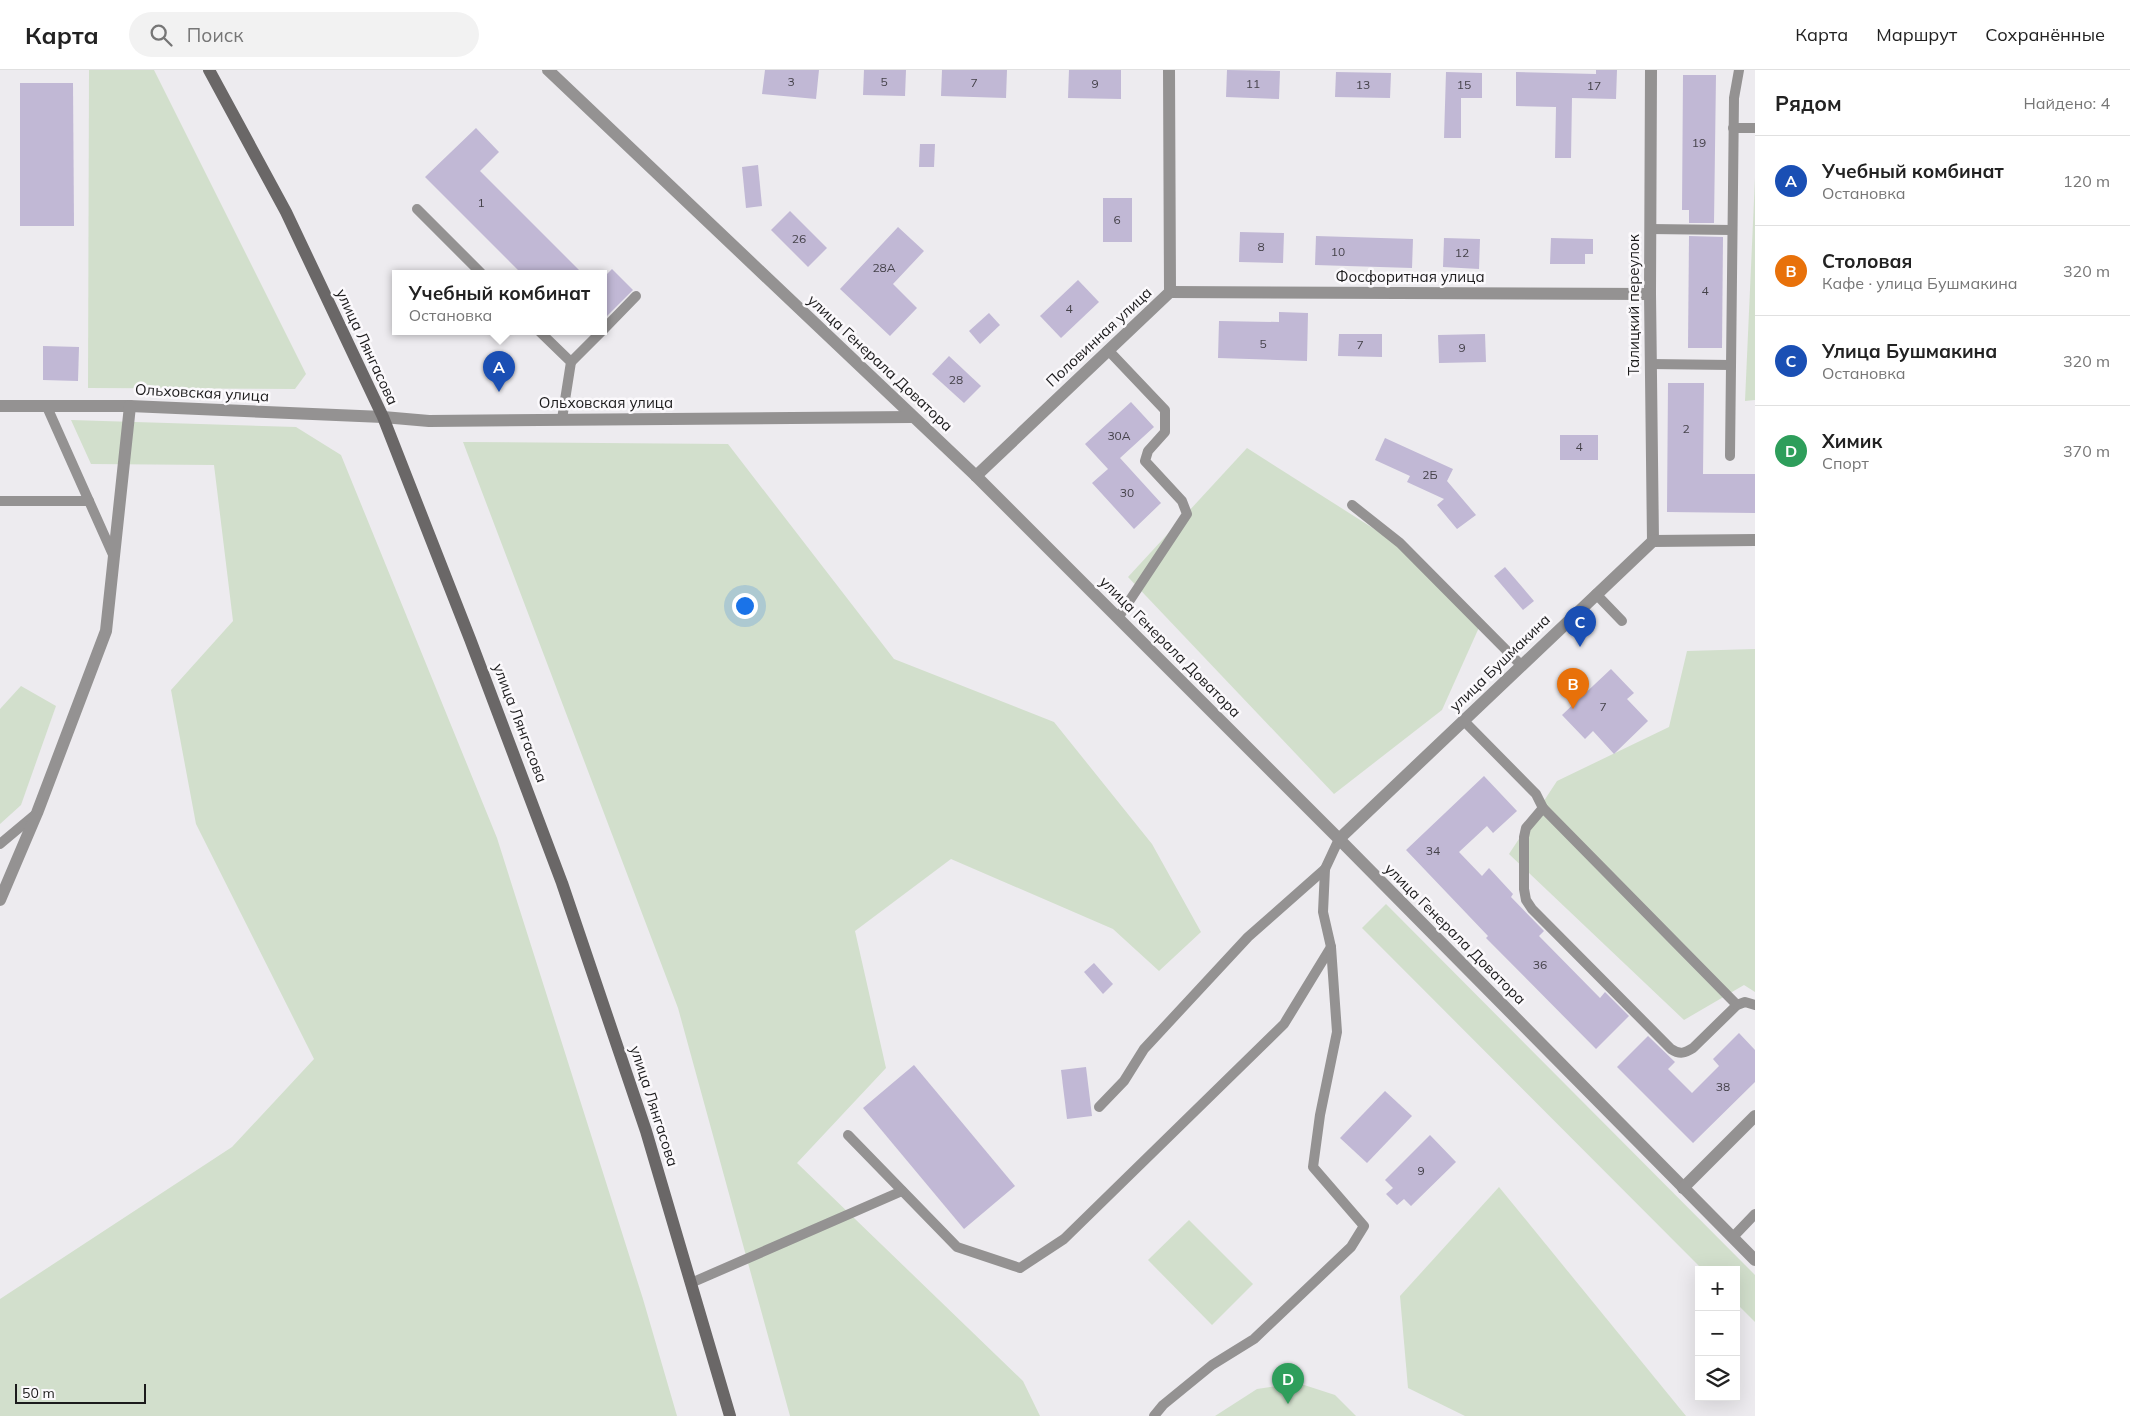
<!DOCTYPE html>
<html lang="ru">
<meta charset="utf-8">
<style>
body{margin:0;font-family:Mulish,sans-serif;background:#f2f2f2;color:#222}
.controls{position:absolute;right:15px;bottom:15px;display:grid;overflow:hidden;border-radius:0px;box-shadow:0 5px 20px #0002}
.controls button{width:45px;height:45px;display:grid;place-items:center;padding:0;border:0;border-bottom:1px solid #e0e0e0;background:#fff;color:#222;font:25px sans-serif}
.scale{position:absolute;left:15px;bottom:12px;width:131px;box-sizing:border-box;padding-left:5px;border:2px solid #1c1b1c;border-top:0;font-size:14px;line-height:18px;white-space:nowrap;color:#1c1b1c;-webkit-text-stroke:4px #fbf9fc;paint-order:stroke}
.you{position:absolute;left:744px;top:535px;width:18px;height:18px;margin:-12px;border:4px solid #fff;border-radius:50%;background:#1a73e8;box-shadow:0 0 0 8px #1a73e833}
.badge{display:grid;place-items:center;width:32px;height:32px;border-radius:50%;background:#1a73e8;color:#fff;font-size:16px;font-weight:700}
.pin{position:absolute;translate:-50% -41px;filter:drop-shadow(0 1px 2px #0008)}
.pin::after{content:'';position:absolute;top:26px;width:18px;height:15px;background:inherit;clip-path:polygon(0 0,100% 0,50% 100%)}
.popup{position:absolute;left:392px;top:200px;width:215px;height:65px;box-sizing:border-box;display:grid;place-content:center;border-radius:0px;background:#fff;filter:drop-shadow(0 1px 4px #0005);font-size:16px;white-space:nowrap;color:#767676}
.popup b{font-size:19px;color:#222}
.popup::after{content:'';position:absolute;left:50%;top:100%;margin-left:-10px;border:10px solid transparent;border-top-color:#fff}
.list{margin:0;padding:0;list-style:none}
h2{display:flex;justify-content:space-between;align-items:center;height:65px;margin:0;padding:0 20px;font-size:21px}
h2 small{font-size:16px;font-weight:400;color:#767676}
.list li{display:grid;grid-template-columns:32px 1fr auto;gap:15px;align-items:center;box-sizing:border-box;height:90px;padding:0 20px;border-top:1px solid #e0e0e0}
.list b{display:block;font-size:19px;white-space:nowrap}
.list p{margin:0;font-size:16px;white-space:nowrap;color:#767676}
.list em{font-size:16px;font-style:normal;color:#767676}
.icon{flex:none;width:28px;height:28px;fill:none;stroke:currentColor;stroke-width:2;stroke-linecap:round;stroke-linejoin:round}
.map{position:relative;flex:none;width:1755px;height:1346px;overflow:hidden}
header{display:flex;align-items:center;gap:30px;box-sizing:border-box;height:70px;padding:0 25px;background:#fff;border-bottom:1px solid #e0e0e0}
header strong{font-size:24px}
nav{display:flex;gap:28px;margin-inline-start:auto;font-size:18px}
.search{width:350px;height:45px;background:#f2f2f2;display:flex;align-items:center;gap:12px;box-sizing:border-box;padding:0 18px;border-radius:28px;color:#767676;font-size:19px}
main{display:flex}
aside{flex:1;background:#fff}
.map>svg:first-child{display:block}
.green{fill:#d2dfcc}
.building{fill:#c1b8d5}
.lines{fill:none;stroke-linecap:round;stroke-linejoin:round}
.service{stroke:#949292;stroke-width:10}
.minor{stroke:#949292;stroke-width:12}
.tertiary{stroke:#949292;stroke-width:12}
.secondary{stroke:#6a6767;stroke-width:12}
.labels{text-anchor:middle;stroke-width:5;stroke-linejoin:round;paint-order:stroke}
.number-label{font-size:12px;fill:#45424a}
.street-label{font-size:15px;fill:#1c1b1c;stroke:#fbf9fc}
</style>
<header>
<strong>Карта</strong>
<div class="search"><svg class="icon" aria-label="search" viewBox="0 0 24 24"><circle cx="10" cy="10" r="6"/><path d="M15 15l6 6"/></svg>Поиск</div>
<nav><a>Карта</a><a>Маршрут</a><a>Сохранённые</a></nav>
</header>
<main>
<div class="map">
<svg width="1755" height="1346" viewBox="0 0 1755 1346">
<rect width="100%" height="100%" fill="#edebef"/>
<g class="green">
<path d="M89,0h65l152,304 -11,15 -207,-1z"/>
<path d="M1755,108v222l-10,1z"/>
<path d="M71,350l225,7 45,28 156,383 146,461 34,117h-677v-117l232,-152 82,-88 -118,-235 -25,-134 62,-69 -19,-156 -123,-1z"/>
<path d="M463,372l265,2 166,215 160,63 98,122 49,88 -42,39 -46,-42 -162,-70 -96,72 31,137 -89,95 226,218 17,35h-250l-112,-408z"/>
<path d="M1247,378l143,91 91,84 -39,87 -108,84 -206,-217z"/>
<path d="M1755,579v343l-11,-7 -60,35 -175,-166 48,-73 112,-54 18,-76z"/>
<path d="M21,616l35,20 -35,99 -21,19v-115z"/>
<path d="M1386,834l369,371v47l-19,-19v-33h-33l-341,-342z"/>
<path d="M1499,1117l187,229h-221l-57,-28 -8,-92z"/>
<path d="M1189,1150l64,64 -41,41 -64,-65z"/>
<path d="M1298,1313l37,12 21,21h-141l42,-27z"/>
</g>
<g class="building">
<path d="M765,0h54l-3,29 -54,-5z"/>
<path d="M864,0h42l-1,26 -42,-1z"/>
<path d="M942,0h65l-1,28 -65,-2z"/>
<path d="M1069,0h52v29l-53,-1z"/>
<path d="M1227,0l53,1 -1,28 -53,-2z"/>
<path d="M1596,0h21l-1,29 -44,-1 -1,60h-16l1,-51 -40,-1v-34l80,2z"/>
<path d="M1336,2l55,1 -1,25 -55,-1z"/>
<path d="M1446,2l36,1v25h-21v40h-17z"/>
<path d="M1683,5h33l-2,148h-25v-13h-7z"/>
<path d="M20,13h53l1,143h-54z"/>
<path d="M476,58l23,24 -19,19 102,102h-61l-96,-96z"/>
<path d="M920,74h15l-1,23h-15z"/>
<path d="M758,95l4,41 -16,2 -4,-41z"/>
<rect x="1103" y="128" width="29" height="44"/>
<path d="M790,141l37,37 -19,19 -37,-37z"/>
<path d="M898,157l26,24 -31,33 24,24 -27,28 -50,-47z"/>
<path d="M1240,162l44,1 -1,30 -44,-1z"/>
<path d="M1316,166l97,3 -1,29 -97,-3z"/>
<path d="M1689,166l34,1 -1,111h-34z"/>
<path d="M1444,168l36,1 -1,30 -36,-2z"/>
<path d="M1551,168l42,1v15h-8v10h-35z"/>
<path d="M612,199l21,21 -30,30v-42z"/>
<path d="M1078,210l21,22 -38,36 -21,-22z"/>
<path d="M1279,242l29,1 -1,48 -89,-3 1,-37 60,1z"/>
<path d="M989,243l11,12 -20,19 -11,-13z"/>
<path d="M1339,264h43v23l-44,-1z"/>
<path d="M1485,264l1,28 -47,1 -1,-28z"/>
<path d="M43,276l36,1 -1,34 -35,-1z"/>
<path d="M949,286l32,30 -17,17 -32,-29z"/>
<path d="M1668,313h36l-1,91h52v39l-88,-1z"/>
<path d="M1131,332l23,25 -34,31 41,45 -27,26 -42,-46 16,-14 -23,-25z"/>
<rect x="1560" y="365" width="38" height="25"/>
<path d="M1385,368l68,31 -6,12 29,34 -19,14 -20,-24 7,-6 -37,-17 3,-6 -35,-16z"/>
<path d="M1505,497l29,34 -11,9 -29,-34z"/>
<path d="M1611,599l23,24 -7,6 21,22 -34,33 -21,-23 -8,8 -23,-24z"/>
<path d="M1484,706l33,35 -24,22 -6,-7 -28,26 23,24 7,-8 24,26 -2,3 33,34 -5,5 61,62 5,-6 24,24 -33,33 -110,-111 2,-2 -82,-86z"/>
<path d="M1094,893l19,21 -10,10 -19,-22z"/>
<path d="M1739,963l16,17v32l-62,61 -76,-76 31,-31 27,26 -7,7 24,24 27,-27 -6,-7z"/>
<path d="M914,995l101,121 -51,43 -101,-121z"/>
<path d="M1086,997l6,49 -25,3 -6,-49z"/>
<path d="M1385,1021l27,25 -45,47 -27,-25z"/>
<path d="M1430,1065l26,27 -45,44 -7,-7 -7,6 -11,-11 7,-6 -8,-8z"/>
</g>
<g class="lines">
<g class="service">
<path d="M1733,58h22"/>
<path d="M417,139l64,64"/>
<path d="M1650,159l82,1"/>
<path d="M603,260l33,-34"/>
<path d="M539,261l32,31 -9,57"/>
<path d="M1108,280l57,60v22l-17,19 -3,10 37,40 5,13 -69,104"/>
<path d="M571,292l31,-31"/>
<path d="M1650,294l81,1"/>
<path d="M47,337l67,150"/>
<path d="M1730,386l4,-358 5,-28"/>
<path d="M0,431h89"/>
<path d="M1352,435l48,38 121,122"/>
<path d="M1596,524l26,27"/>
<path d="M1463,650l73,74 7,14 -17,20 -2,9v52l2,11 6,9 139,140c9,6 14,4 22,-1l44,-43 8,-3 10,3"/>
<path d="M1543,738l194,197"/>
<path d="M0,774l37,-31"/>
<path d="M1099,1037l25,-26 20,-32 104,-112 77,-68"/>
<path d="M848,1065l109,112 63,21 44,-29 220,-215 47,-77"/>
<path d="M1733,1167l22,-23"/>
<path d="M691,1213l211,-92"/>
<path d="M1154,1346l9,-11 49,-40 42,-26 97,-92 13,-21 -51,-59 7,-52 17,-83 -6,-85 -8,-35 2,-43 14,-30"/>
</g>
<g class="minor">
<path d="M1651,0l-1,224 3,247"/>
<path d="M1170,222l480,2"/>
<path d="M0,336h130l253,11"/>
<path d="M976,406l194,-184 -1,-222"/>
<path d="M1339,769l416,421"/>
<path d="M0,830l37,-87 69,-182 24,-225"/>
<path d="M1683,1118l72,-72"/>
</g>
<g class="tertiary">
<path d="M548,0l428,406 363,363 314,-298 102,-1"/>
<path d="M383,347l46,4 483,-4"/>
</g>
<path class="secondary" d="M209,0l77,142 97,205 87,222 92,244 84,248 84,285"/>
</g>
<g class="labels">
<g class="number-label">
<text x="791" y="16">3</text>
<text x="884" y="16">5</text>
<text x="974" y="17">7</text>
<text x="1095" y="18">9</text>
<text x="1253" y="18">11</text>
<text x="1363" y="19">13</text>
<text x="1464" y="19">15</text>
<text x="1594" y="20">17</text>
<text x="1699" y="77">19</text>
<text x="481" y="137">1</text>
<text x="1117" y="154">6</text>
<text x="799" y="173">26</text>
<text x="1261" y="181">8</text>
<text x="1338" y="186">10</text>
<text x="1462" y="187">12</text>
<text x="884" y="202">28А</text>
<text x="1705" y="225">4</text>
<text x="1069" y="243">4</text>
<text x="1263" y="278">5</text>
<text x="1360" y="279">7</text>
<text x="1462" y="282">9</text>
<text x="956" y="314">28</text>
<text x="1686" y="363">2</text>
<text x="1119" y="370">30А</text>
<text x="1579" y="381">4</text>
<text x="1430" y="409">2Б</text>
<text x="1127" y="427">30</text>
<text x="1603" y="641">7</text>
<text x="1433" y="785">34</text>
<text x="1540" y="899">36</text>
<text x="1723" y="1021">38</text>
<text x="1421" y="1105">9</text>
</g>
<g class="street-label">
<text x="1410" y="212">Фосфоритная улица</text>
<text transform="translate(1634 235) rotate(-90)" y="5">Талицкий переулок</text>
<text transform="translate(1099 267) rotate(-43)" y="5">Половинная улица</text>
<text transform="translate(367 277) rotate(65)" y="5">улица Лянгасова</text>
<text transform="translate(880 293) rotate(43)" y="5">улица Генерала Доватора</text>
<text transform="translate(202 323) rotate(3)" y="5">Ольховская улица</text>
<text x="606" y="338">Ольховская улица</text>
<text transform="translate(1170 577) rotate(45)" y="5">улица Генерала Доватора</text>
<text transform="translate(1500 593) rotate(-44)" y="5">улица Бушмакина</text>
<text transform="translate(520 653) rotate(69)" y="5">улица Лянгасова</text>
<text transform="translate(1455 864) rotate(45)" y="5">улица Генерала Доватора</text>
<text transform="translate(654 1036) rotate(72)" y="5">улица Лянгасова</text>
</g>
</g>
</svg>
<div class="controls">
<button>+</button>
<button>−</button>
<button><svg class="icon" aria-label="layers" viewBox="0 0 24 24"><path d="M12 4l9 5-9 5-9-5zM3 14l9 5 9-5"/></svg></button>
</div>
<div class="scale">50 m</div>
<div class="you"></div>
<div class="pin badge" style="left:499px;top:322px;background:#1a4fb4">A</div>
<div class="popup"><b>Учебный комбинат</b>Остановка</div>
<div class="pin badge" style="left:1573px;top:639px;background:#e8710a">B</div>
<div class="pin badge" style="left:1580px;top:577px;background:#1a4fb4">C</div>
<div class="pin badge" style="left:1288px;top:1334px;background:#2e9e5b">D</div>
</div>
<aside>
<h2>Рядом<small>Найдено: 4</small></h2>
<ul class="list">
<li><span class="badge" style="background:#1a4fb4">A</span><div><b>Учебный комбинат</b><p>Остановка</p></div><em>120 m</em></li>
<li><span class="badge" style="background:#e8710a">B</span><div><b>Столовая</b><p>Кафе · улица Бушмакина</p></div><em>320 m</em></li>
<li><span class="badge" style="background:#1a4fb4">C</span><div><b>Улица Бушмакина</b><p>Остановка</p></div><em>320 m</em></li>
<li><span class="badge" style="background:#2e9e5b">D</span><div><b>Химик</b><p>Спорт</p></div><em>370 m</em></li>
</ul>
</aside>
</main>
